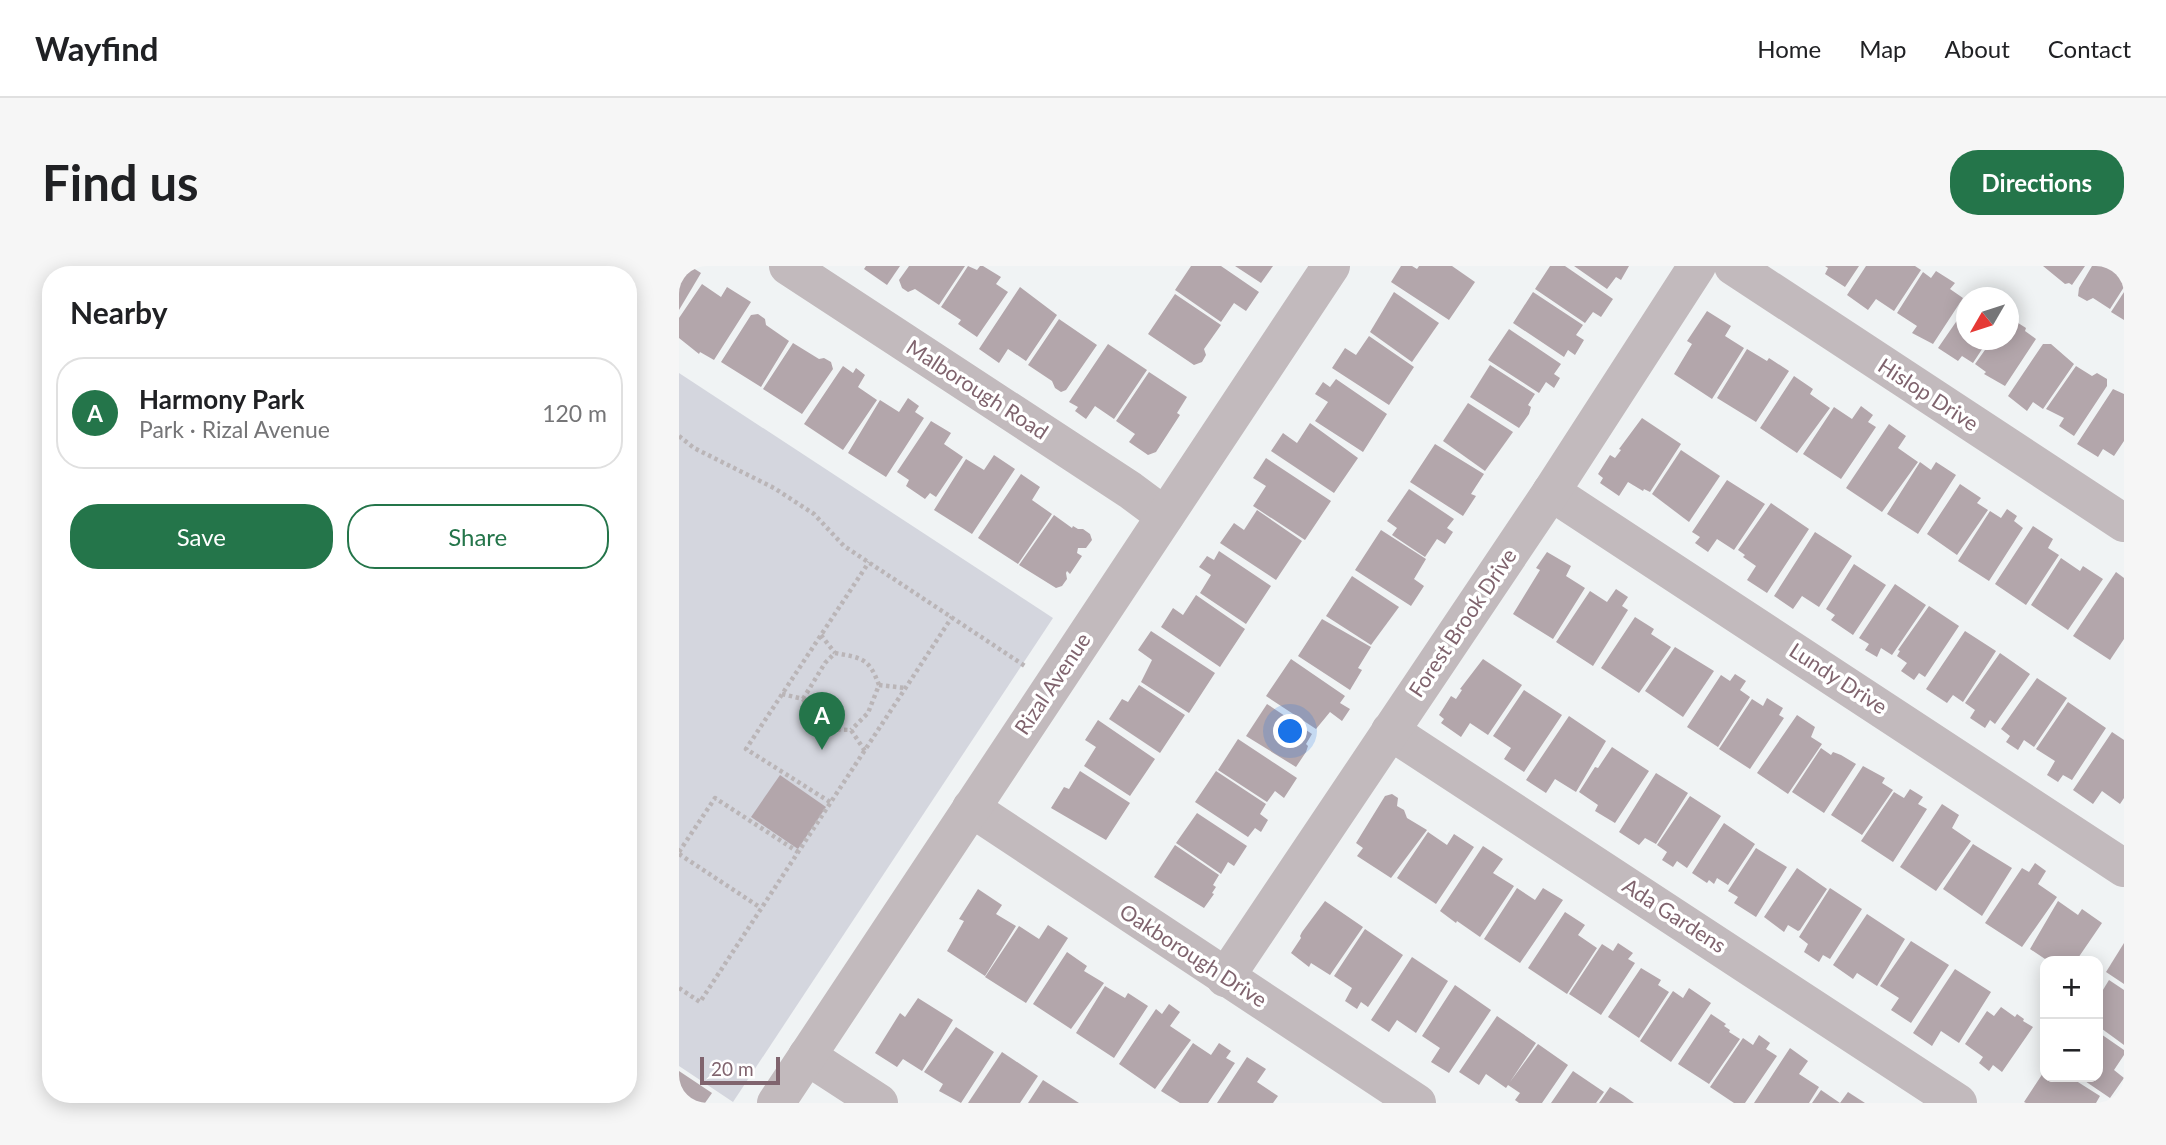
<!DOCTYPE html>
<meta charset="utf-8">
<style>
body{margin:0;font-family:Lato,sans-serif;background:#f6f6f6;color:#202124}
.controls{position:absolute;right:21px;bottom:21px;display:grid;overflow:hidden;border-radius:14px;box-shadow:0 4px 18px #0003}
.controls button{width:63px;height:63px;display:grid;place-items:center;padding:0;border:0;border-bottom:2px solid #e0e0e0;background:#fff;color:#202124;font:35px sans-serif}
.compass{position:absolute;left:1277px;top:21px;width:63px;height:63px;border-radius:50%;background:#fff;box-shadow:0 4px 18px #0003;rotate:231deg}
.scale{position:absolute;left:21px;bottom:18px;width:80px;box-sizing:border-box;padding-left:7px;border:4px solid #80646e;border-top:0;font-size:19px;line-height:24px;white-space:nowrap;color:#80646e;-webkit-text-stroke:5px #fff;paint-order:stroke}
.you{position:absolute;left:612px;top:466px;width:24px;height:24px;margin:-18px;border:5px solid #fff;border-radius:50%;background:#1a73e8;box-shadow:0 0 0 10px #1a73e833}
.badge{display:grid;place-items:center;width:46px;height:46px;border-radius:50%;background:#24754a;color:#fff;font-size:23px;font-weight:700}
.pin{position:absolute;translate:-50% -58px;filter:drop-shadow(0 2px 4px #0008)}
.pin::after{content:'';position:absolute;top:37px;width:24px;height:21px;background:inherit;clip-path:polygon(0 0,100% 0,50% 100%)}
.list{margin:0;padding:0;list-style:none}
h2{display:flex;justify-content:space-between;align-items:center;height:91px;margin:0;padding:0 28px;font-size:30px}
h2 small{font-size:23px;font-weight:400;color:#757577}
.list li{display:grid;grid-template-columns:46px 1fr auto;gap:21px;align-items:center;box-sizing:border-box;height:112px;margin:0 14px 14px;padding:0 14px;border:2px solid #e0e0e0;border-radius:28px}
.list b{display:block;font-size:26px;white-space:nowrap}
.list p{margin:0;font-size:23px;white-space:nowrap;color:#757577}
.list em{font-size:23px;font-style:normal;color:#757577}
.actions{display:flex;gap:14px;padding:21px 28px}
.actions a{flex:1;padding:16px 0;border:2px solid #24754a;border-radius:28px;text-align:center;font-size:24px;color:#24754a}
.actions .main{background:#24754a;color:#fff}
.map{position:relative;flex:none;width:1445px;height:837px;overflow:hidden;border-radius:28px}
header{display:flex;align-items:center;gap:42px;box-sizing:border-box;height:98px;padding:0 35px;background:#fff;border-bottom:2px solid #e0e0e0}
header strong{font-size:33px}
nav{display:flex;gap:38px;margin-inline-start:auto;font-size:24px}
.intro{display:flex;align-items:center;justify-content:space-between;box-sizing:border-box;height:168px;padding:0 42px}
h1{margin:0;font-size:49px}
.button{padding:18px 32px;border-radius:28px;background:#24754a;color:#fff;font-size:24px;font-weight:700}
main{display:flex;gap:42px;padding:0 42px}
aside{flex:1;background:#fff;border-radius:28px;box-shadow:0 4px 18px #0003}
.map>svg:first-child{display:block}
.green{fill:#d4d6de}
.building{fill:#b3a6ab}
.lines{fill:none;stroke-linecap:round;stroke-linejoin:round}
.path{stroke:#bab5b7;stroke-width:4.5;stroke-dasharray:3.5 3.5;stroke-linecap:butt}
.minor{stroke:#c2babd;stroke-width:38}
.labels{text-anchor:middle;stroke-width:7;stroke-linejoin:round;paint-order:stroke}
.street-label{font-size:21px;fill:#80646e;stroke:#fff}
</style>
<header>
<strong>Wayfind</strong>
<nav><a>Home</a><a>Map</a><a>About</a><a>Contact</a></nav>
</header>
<div class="intro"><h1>Find us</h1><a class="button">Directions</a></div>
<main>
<aside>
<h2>Nearby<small></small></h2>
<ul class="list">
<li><span class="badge">A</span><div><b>Harmony Park</b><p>Park · Rizal Avenue</p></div><em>120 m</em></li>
</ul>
<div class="actions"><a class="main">Save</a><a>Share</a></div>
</aside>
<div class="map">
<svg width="1445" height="837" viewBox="0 0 1445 837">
<rect width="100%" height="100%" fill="#f0f3f4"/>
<path class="green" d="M0,107l374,245 -320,484 -54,-36z"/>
<g class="building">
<path d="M0,0h11l11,7 -22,37z"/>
<path d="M187,0h34l-13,19 -23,-16z"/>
<path d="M230,0h56l-26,39 -24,-16 -7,3 -6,-4 -3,-8z"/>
<path d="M289,0l9,4 3,-4h3l18,11 -5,7 12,8 -31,45 -19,-13 3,-4 -20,-13z"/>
<path d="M512,0h30l38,26 -13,19 -12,-8 -13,19 -46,-32z"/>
<path d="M556,0h38l-12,17z"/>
<path d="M722,0h11l5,3 2,-3h33l23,16 -26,38 -58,-38z"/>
<path d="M871,0h15l48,33 -12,18 -8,-5 -8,11 -50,-34z"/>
<path d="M895,0h55l-8,14 -5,-3 -9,12z"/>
<path d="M1146,0h34l-14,21 -20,-13 3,-6z"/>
<path d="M1187,0h49l6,4 -27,41 -18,-12 -8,11 -21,-15z"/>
<path d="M1364,0h42l-13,19 -3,-2 -4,1z"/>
<path d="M1413,0h32v21l-14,22 -17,-11 -6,3 -9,-5 1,-8z"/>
<path d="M1257,5l19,12 -5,6 13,9 -30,46 -21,-11 5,-7 -20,-13 26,-41 8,6z"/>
<path d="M23,18l19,13 6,-10 24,15 -37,58 -14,-8 -1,2 -20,-16v-20z"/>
<path d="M341,21l37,28 -31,46 -18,-12 -9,14 -20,-14z"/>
<path d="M715,26l45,31 -27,39 -42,-30z"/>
<path d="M854,26l50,33 -7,10 8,5 -9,15 -7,-5 -4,7 -51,-34z"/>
<path d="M1445,26v28l-13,-8z"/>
<path d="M496,28l46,31 -17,24 2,6 -4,7 -8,3 -46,-31z"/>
<path d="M1288,40v34h21l-15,23 -11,-7 -4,5 -20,-13z"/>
<path d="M1028,45l24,15 -6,10 19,12 -32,51 -38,-25 18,-30 -5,-3z"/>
<path d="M79,48l7,5 1,6 23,16 -28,46 -40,-25 30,-47z"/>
<path d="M380,53l38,26 -31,45 -5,2 -6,-4 -3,-7 -24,-16z"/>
<path d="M1330,54l5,3 1,-2 11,7 -1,3 11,8 -31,47 -21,-12 2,-2 -11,-8 17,-24h17z"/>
<path d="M830,63l52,35 -7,10 6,4 -6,10 -8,-6 -7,11 -51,-33z"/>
<path d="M690,70l45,31 -25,38 -57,-37 13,-20 11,7z"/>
<path d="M114,77l26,16 5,-1 7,4 2,7 -31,45 -39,-25z"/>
<path d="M429,78l39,26 -33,49 -19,-13 -9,13 -11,-8 3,-4 -9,-5z"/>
<path d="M1364,78h8l23,20 -31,45 -10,-7 -6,9 -19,-15z"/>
<path d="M1068,83l20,12 2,-3 20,13 -33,51 -39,-24z"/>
<path d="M811,99l45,29 -7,11 3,2 -2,7 -10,14 -49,-31z"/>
<path d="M164,100l10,7 3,-5 9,7 -7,12 19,13 -34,50 -39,-26z"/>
<path d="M1397,100l16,10 5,-3 10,6v7l-33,50 -15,-10 5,-8 -18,-9z"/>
<path d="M470,106l38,25 -10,16 3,2 -24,37 -8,3 -19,-13 6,-8 -19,-13z"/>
<path d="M1115,110l19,13 -3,5 20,14 -33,45 -37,-25z"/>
<path d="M657,113l51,35 -24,38 -48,-31 13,-19 -13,-8 8,-12 7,5z"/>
<path d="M1434,123l11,5v47l-10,15 -11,-7 -5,8 -21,-13z"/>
<path d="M229,132l11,8 -4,6 9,6 -38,59 -38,-24 32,-53 19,12z"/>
<path d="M789,137l45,29 -28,39 -42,-30z"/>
<path d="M1182,140l12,9 -5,7 8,5 -35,52 -38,-25 31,-47 18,12z"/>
<path d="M963,152l39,26 -31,48 -6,-3 -1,2 -15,-9 -9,14 -19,-13 3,-5 -5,-4 12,-19 5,3 6,-8 -2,-1z"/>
<path d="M252,155l20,12 -7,11 19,13 -27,40 -6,-4 -5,6 -19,-13 3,-6 -12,-8z"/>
<path d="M631,157l48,35 -24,35 -63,-42 12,-18 14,10z"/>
<path d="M1210,158l17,12 -8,12 20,14 -36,50 -36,-24z"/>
<path d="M756,178l49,30 -13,20 5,2 -13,20 -53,-34z"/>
<path d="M1002,184l39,26 -31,46 -37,-28z"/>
<path d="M315,189l21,14 -43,65 -38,-24 32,-51 18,11z"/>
<path d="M587,192l65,43 -26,39 -52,-34 13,-20 -13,-8z"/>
<path d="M1241,196l11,8 5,-8 20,13 -38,59 -31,-20z"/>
<path d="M342,208l19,13 -8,13 20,14 -34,50 -40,-26z"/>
<path d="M1048,214l38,24 -31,46 -17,-11 -9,13 -13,-9 5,-6 -8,-5z"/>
<path d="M1281,218l21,14 -4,5 11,7 -31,45 -30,-21z"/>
<path d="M730,223l45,30 -7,9 6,4 -8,12 -8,-5 -12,18 -33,-22 5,-7 -10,-7z"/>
<path d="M1092,237l38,26 -42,64 -20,-13 9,-14 -13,-9 2,-2 -7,-5z"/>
<path d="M1328,243l10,7 -3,5 9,7 -34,53 -31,-20 32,-50 11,7z"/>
<path d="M578,244l45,31 -26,39 -56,-37 14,-20 10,7z"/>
<path d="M375,249l18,13 1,-2 5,3h5l7,5 2,6 -6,8h-8l-1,5 5,3 -12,18 -3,-3 -1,2 1,6 -5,7 -6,2 -37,-23z"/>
<path d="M1354,260l20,13 -5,9 11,7 -33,50 -31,-21z"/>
<path d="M702,264l45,29 -12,20 10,7 -13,20 -56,-36z"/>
<path d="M1136,266l37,24 -33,51 -17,-11 -9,13 -19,-13z"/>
<path d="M540,285l52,35 -25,38 -46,-31 11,-18 -12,-8 8,-11 7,4z"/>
<path d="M868,286l24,14 -5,10 19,12 -32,51 -40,-25 27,-44 -4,-2z"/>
<path d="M1382,292l19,13 3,-5 20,13 -35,51 -37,-25z"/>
<path d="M1175,298l32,21 -33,50 -22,-15 4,-5 -9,-6z"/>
<path d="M1437,306l8,6v61l-14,21 -37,-24z"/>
<path d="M673,310l47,31 -28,38 -45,-29z"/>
<path d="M1216,318l31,21 -34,50 -11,-7 -4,9 -12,-7 4,-6 -10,-6z"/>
<path d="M937,323l12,8 -6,9 6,4 -35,56 -37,-24 34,-51 17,11z"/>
<path d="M517,329l49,34 -25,38 -59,-40 12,-19 10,7z"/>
<path d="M1250,340l30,20 -34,51 -6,-4 -5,7 -13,-9 6,-8 -10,-7 3,-5 -2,-1z"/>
<path d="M956,351l19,12 -3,5 20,13 -32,46 -38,-25z"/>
<path d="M643,353l49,28 -13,21 4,2 -12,20 -52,-34z"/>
<path d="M472,365l64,42 -26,40 -48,-31 11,-22 -14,-10z"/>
<path d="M1286,365l31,20 -33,51 -10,-7 -6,8 -21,-14z"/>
<path d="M996,381l39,24 -31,46 -38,-26z"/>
<path d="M1321,387l30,21 -35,50 -5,-4 -5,8 -15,-10 5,-8 -10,-7z"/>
<path d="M612,393l54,37 -5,7 10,6 -8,12 -12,-9 -14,17 -50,-33z"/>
<path d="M804,393l39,26 -34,50 -18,-12 -9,14 -20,-14 3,-4 -5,-4 12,-19 5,3 6,-9 -2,-1z"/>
<path d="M1056,408l11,7 -6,9 10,7 -32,50 -31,-20 34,-52 9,6z"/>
<path d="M1358,412l30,20 -33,49 -10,-7 -6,10 -12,-8 4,-6 -9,-7z"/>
<path d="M460,419l46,30 -25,38 -51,-34 13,-20 6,3z"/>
<path d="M845,424l38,25 -38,57 -20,-13 7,-11 -18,-12z"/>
<path d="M1088,432l16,10 -4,7 5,3 -34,51 -31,-20 33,-50 11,7z"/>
<path d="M1389,436l38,26 -34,52 -9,-5 -5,7 -11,-7 8,-14 -19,-12z"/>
<path d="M588,438l45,30 -6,10 2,2 -2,6 -10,15 -50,-31z"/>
<path d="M1118,449l18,12 -4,10 11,7 -34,50 -31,-21z"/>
<path d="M890,450l37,25 -30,51 -21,-13 -9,14 -20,-13z"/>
<path d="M419,454l57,39 -25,37 -46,-30 12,-19 -11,-7z"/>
<path d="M1433,466l12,8v58l-4,6 -18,-13 -9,13 -20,-14z"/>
<path d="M559,473l59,39 -13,20 -9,-7 -8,11 -49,-32z"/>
<path d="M933,481l37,24 -34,52 -20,-12 3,-6 -19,-13 16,-25 3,1z"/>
<path d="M1142,482l10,7 2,-3 8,3 15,9 -32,49 -32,-21z"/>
<path d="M1184,500l22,12 -3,5 11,7 -31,45 -31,-20z"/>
<path d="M401,505l50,32 -24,37 -55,-32 13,-21 5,2z"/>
<path d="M537,505l50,33 -6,10 8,6 -7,12 -6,-4 -7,9 -53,-35z"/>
<path d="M977,507l32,20 -32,51 -11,-6 -6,7 -20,-13z"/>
<path d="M101,509l46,32 -28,42 -47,-32z"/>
<path d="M1231,523l13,8 -5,7 9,5 -34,53 -32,-21 33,-49 10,6z"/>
<path d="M713,528l6,4 -1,8 7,4 3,8 20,12 -36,48 -34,-22 6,-8 -7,-5 29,-47z"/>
<path d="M1011,530l31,20 -34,52 -10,-7 -4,6 -11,-7 5,-8 -10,-7z"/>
<path d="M1263,538l17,11 -7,13 19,13 -35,50 -36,-24z"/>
<path d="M518,547l50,33 -13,20 -6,-4 -7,12 -45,-31z"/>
<path d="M1045,557l31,21 -27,41 -11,-7 -3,6 -5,-4 -2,3 -15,-10z"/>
<path d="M749,566l19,13 7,-11 20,13 -38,57 -39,-26z"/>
<path d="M1294,578l39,24 -30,48 -39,-27z"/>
<path d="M496,579l44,30 -6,10 3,2 -4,6 2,1 -10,14 -50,-31z"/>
<path d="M804,580l20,13 -10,14 21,13 -34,51 -23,-16 -1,2 -16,-12z"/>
<path d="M1077,582l31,19 -31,50 -22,-14 4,-6 -10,-6z"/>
<path d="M1356,597l11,8 -8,13 19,13 -35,50 -37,-24 37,-55 7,4z"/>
<path d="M1118,602l30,21 -27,41 -2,1 -10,-6 -4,7 -20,-15z"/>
<path d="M838,622l18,12 8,-12 20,12 -43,63 -36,-24z"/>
<path d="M1151,622l32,21 -32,50 -7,-4 -4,7 -15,-10 4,-8 -9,-7z"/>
<path d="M299,623l24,16 -6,9 20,12 -31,50 -38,-25 17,-30 -5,-2z"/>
<path d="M646,635l38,26 -33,48 -19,-12 -2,4 -18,-14 10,-15 -1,-2 2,-4z"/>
<path d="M1379,635l20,14 4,-6 20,14 -26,38h-28l-18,-12z"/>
<path d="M886,646l20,13 -7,10 19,13 -30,46 -39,-26z"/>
<path d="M1188,648l38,25 -28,47 -20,-13 -4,6 -20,-14z"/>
<path d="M369,659l20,13 -42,65 -41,-26 34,-51 20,13z"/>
<path d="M686,663l38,26 -35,52 -7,-5 -4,7 -12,-8 7,-13 -18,-12z"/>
<path d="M1232,675l38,24 -38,58 -20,-13 8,-12 -19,-12z"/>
<path d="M939,677l15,10 -5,6 7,4 -34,52 -32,-21 33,-50 11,7z"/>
<path d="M1445,677v41l-18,-12z"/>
<path d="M388,686l20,14 -3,5 20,12 -33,46 -38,-25z"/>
<path d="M733,691l36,24 -32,52 -19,-13 -8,12 -18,-12z"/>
<path d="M962,702l20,12 -3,5 11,7 -30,46 -31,-21z"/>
<path d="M1276,703l36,23 -32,51 -18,-12 -9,15 -19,-13z"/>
<path d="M1430,714l15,10v55l-26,-19v-28z"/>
<path d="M776,719l36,25 -42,63 -18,-11 9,-14 -18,-12z"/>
<path d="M426,720l20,12 3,-5 20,13 -34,52 -38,-25z"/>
<path d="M1010,722l22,15 -40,59 -31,-21 33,-50 10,7z"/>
<path d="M239,732l35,22 -31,51 -19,-12 -6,8 -22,-14 25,-40 5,4z"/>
<path d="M490,738l11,8 -10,14 21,14 -36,49 -36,-25 37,-55 6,5z"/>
<path d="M1322,741l14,10 2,-3 7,5 -1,2 10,6 -31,45 -9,-7 -4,6 -10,-8 4,-6 -18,-13 22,-33 7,5z"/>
<path d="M1032,748l15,10 -2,2 6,4 -1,2 11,7 -31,45 -31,-20z"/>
<path d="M818,750l39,27 -26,39 28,-38 30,21 -26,38h-23l-4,-3 5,-7 -12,-8 -2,3 -20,-14 -7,11 -20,-13z"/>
<path d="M277,761l38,25 -33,51 -22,-12 4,-7 -19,-12z"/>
<path d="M1419,766l26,18v5l-10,15 10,8 -14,20 -31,-21h19z"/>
<path d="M1080,769l11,8 -4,6 11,7 -32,47h-11l-24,-16 33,-49 10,7z"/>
<path d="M514,777l18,12 8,-12 12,8 -5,7 9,5 -27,40h-28l-19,-12z"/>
<path d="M1111,782l18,13 -9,13 20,13 -10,16h-55z"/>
<path d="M323,786l36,24 -18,27h-52z"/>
<path d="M568,791l19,12 -9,13 21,14 -5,7h-56z"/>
<path d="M1366,804v7h25l30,19 -4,7h-70l-2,-1z"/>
<path d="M0,805l33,22 -7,10h-26z"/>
<path d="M894,805l31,21 -8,11h-45z"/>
<path d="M364,814l36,23h-51z"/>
<path d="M931,821l13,8 11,8h-35z"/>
<path d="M1142,824l19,13h-28z"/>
<path d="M1169,826l17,11h-25z"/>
</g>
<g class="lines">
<g class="path">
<path d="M0,170l15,12 80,40 40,26 30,32 181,120"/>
<path d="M142,369l14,18"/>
<path d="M200,419l26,3"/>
<path d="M103,428l21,5c16,27 16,30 48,31l14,21"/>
<path d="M124,433l22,-36 10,-10c27,5 34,5 44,32l-11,28 -17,17"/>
<path d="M151,536l-84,-53 123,-187"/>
<path d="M0,586l36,-54 83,54"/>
<path d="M0,588l82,54"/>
<path d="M0,722l21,14 252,-385"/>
</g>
<g class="minor">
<path d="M109,0l342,224 35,26"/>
<path d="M1054,0l391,257"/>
<path d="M872,226l573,376"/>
<path d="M711,465l568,372"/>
<path d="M292,542l446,295"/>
<path d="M546,712l326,-486 146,-226"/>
<path d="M128,790l72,47"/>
<path d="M97,837l555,-837"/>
</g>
</g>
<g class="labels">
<g class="street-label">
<text transform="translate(298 124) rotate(33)" y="7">Malborough Road</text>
<text transform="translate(1249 129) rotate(33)" y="7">Hislop Drive</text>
<text transform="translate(784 357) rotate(-56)" y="7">Forest Brook Drive</text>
<text transform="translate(1159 413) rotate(33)" y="7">Lundy Drive</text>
<text transform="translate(374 418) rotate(-56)" y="7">Rizal Avenue</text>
<text transform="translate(995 650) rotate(33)" y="7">Ada Gardens</text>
<text transform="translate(514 690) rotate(33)" y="7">Oakborough Drive</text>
</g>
</g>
</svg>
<div class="controls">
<button>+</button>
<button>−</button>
</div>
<svg class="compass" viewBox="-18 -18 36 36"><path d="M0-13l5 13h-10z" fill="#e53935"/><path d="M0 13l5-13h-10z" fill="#757577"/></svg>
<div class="scale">20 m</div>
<div class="you"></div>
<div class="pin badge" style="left:143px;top:484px">A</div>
</div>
</main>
